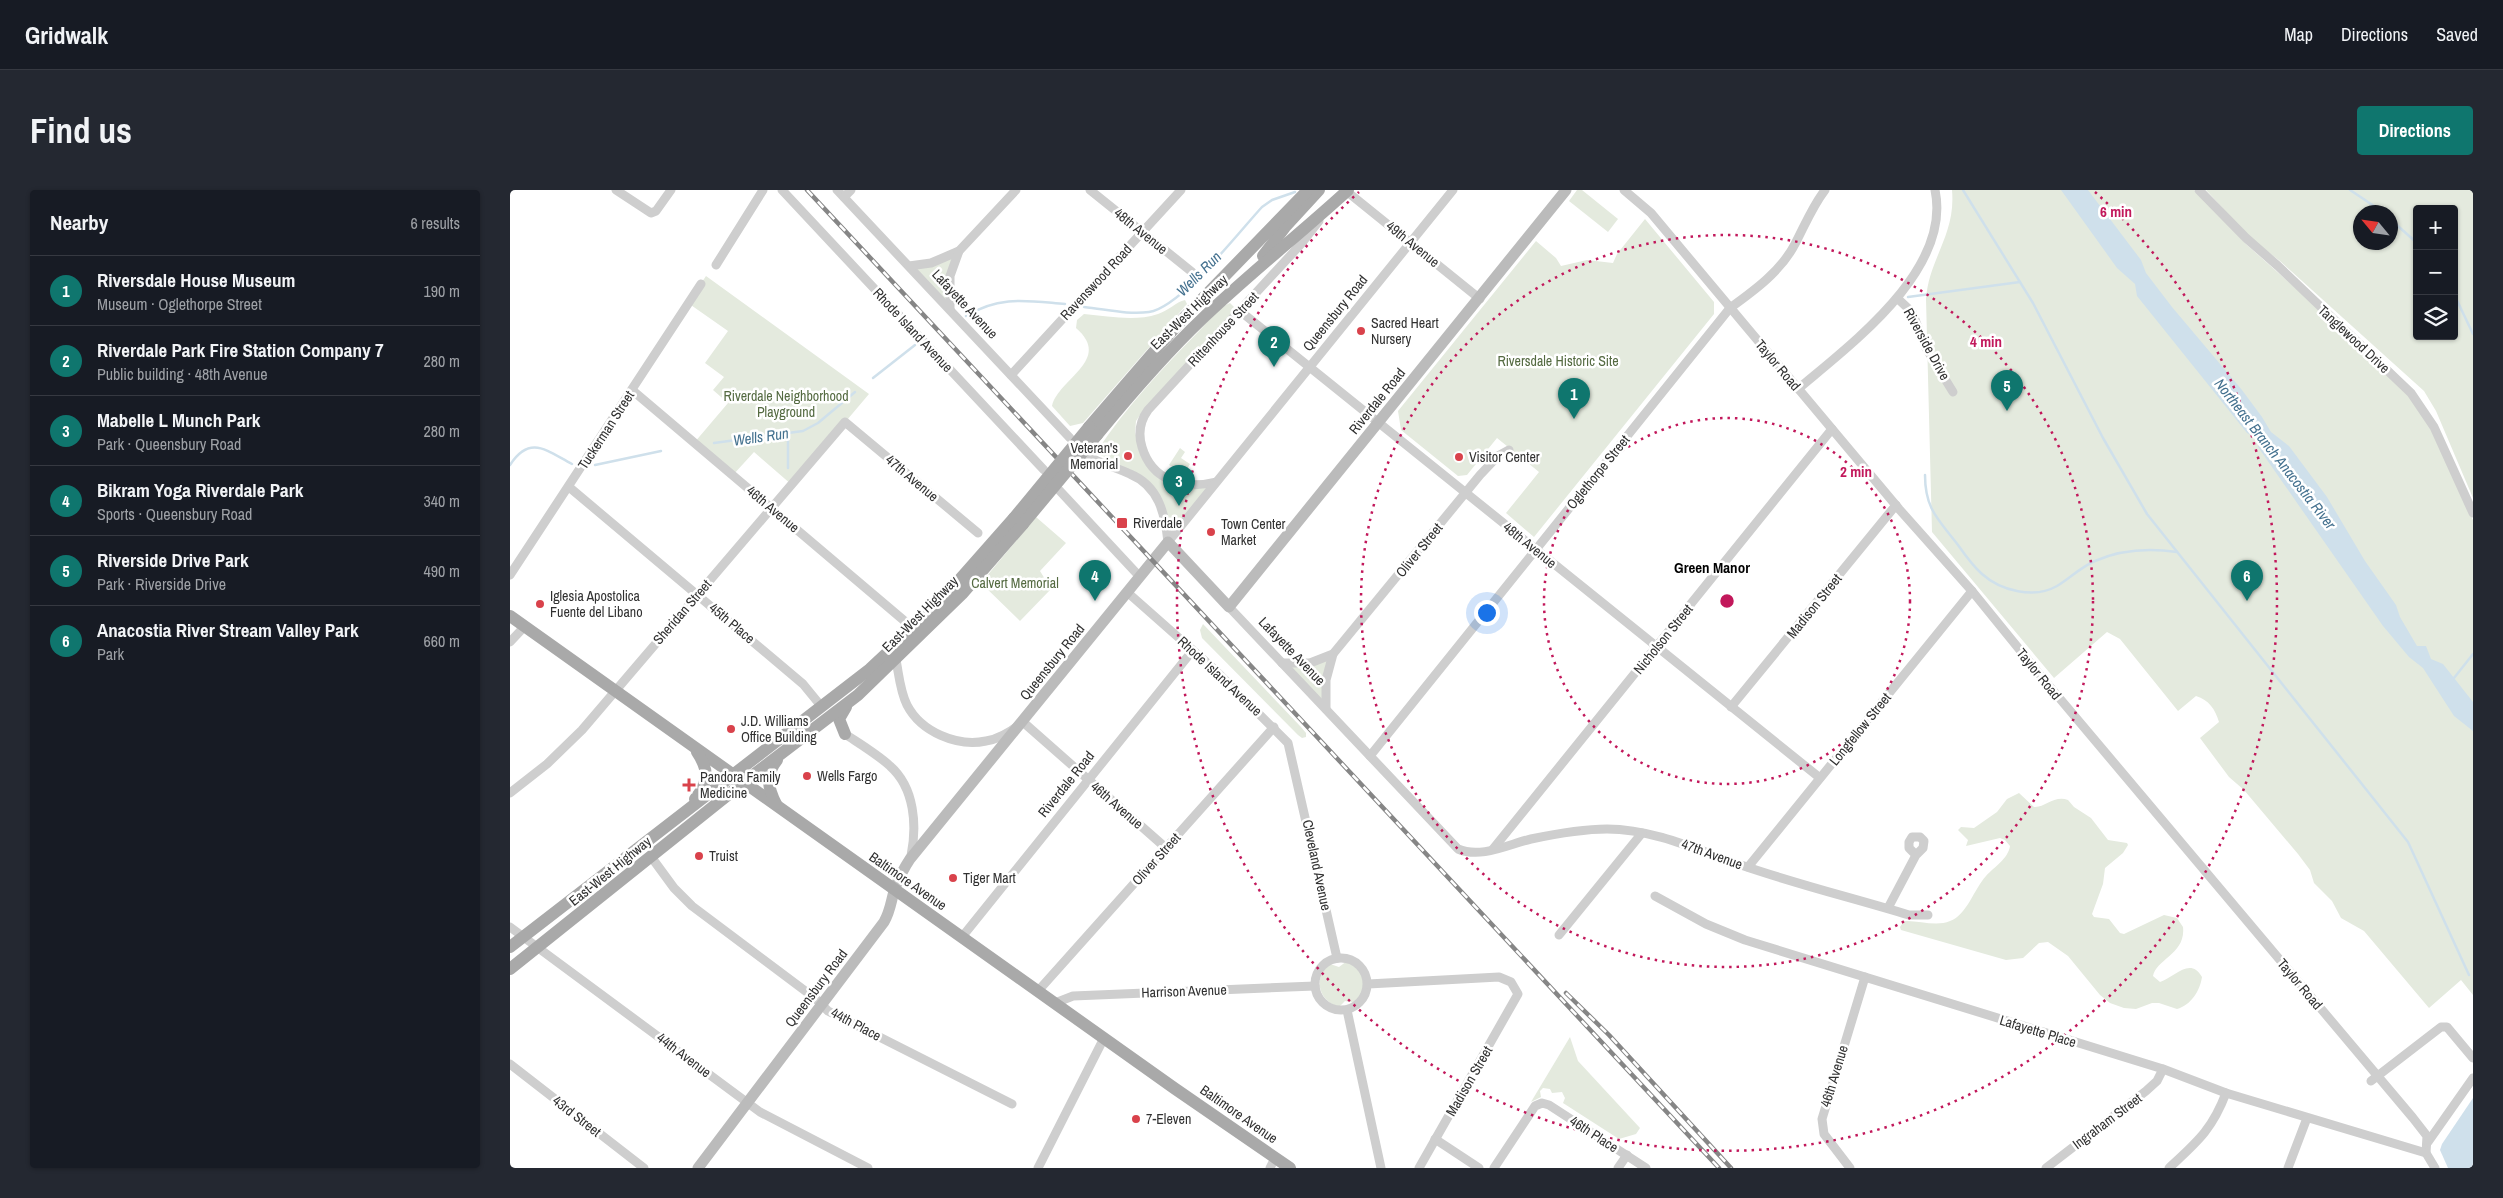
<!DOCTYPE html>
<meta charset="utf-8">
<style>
body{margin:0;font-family:"Archivo Narrow",sans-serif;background:#242831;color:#f1f3f6}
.controls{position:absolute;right:15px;top:15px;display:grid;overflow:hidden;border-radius:5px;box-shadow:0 1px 4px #0004}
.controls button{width:45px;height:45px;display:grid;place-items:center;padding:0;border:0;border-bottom:1px solid #363941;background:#171b24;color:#f1f3f6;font:25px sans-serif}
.compass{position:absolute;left:1843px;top:15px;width:45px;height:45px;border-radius:50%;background:#171b24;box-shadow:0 1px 4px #0004;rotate:299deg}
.you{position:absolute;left:976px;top:422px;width:18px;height:18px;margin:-12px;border:4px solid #fff;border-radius:50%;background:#1a73e8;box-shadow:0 0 0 8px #1a73e833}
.badge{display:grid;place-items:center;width:32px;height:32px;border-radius:50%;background:#0f766e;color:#fff;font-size:16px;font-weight:700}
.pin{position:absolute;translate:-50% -41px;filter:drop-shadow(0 1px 2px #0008)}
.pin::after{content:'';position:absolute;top:26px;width:18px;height:15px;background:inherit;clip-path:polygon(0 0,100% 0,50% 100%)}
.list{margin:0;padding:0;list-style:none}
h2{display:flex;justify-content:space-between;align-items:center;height:65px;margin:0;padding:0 20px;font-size:21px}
h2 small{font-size:16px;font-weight:400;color:#9ea1a6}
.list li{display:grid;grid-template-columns:32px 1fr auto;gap:15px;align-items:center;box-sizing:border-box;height:70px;padding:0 20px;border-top:1px solid #363941}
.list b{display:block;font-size:19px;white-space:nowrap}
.list p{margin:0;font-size:16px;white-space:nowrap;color:#9ea1a6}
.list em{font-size:16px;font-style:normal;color:#9ea1a6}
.icon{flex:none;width:28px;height:28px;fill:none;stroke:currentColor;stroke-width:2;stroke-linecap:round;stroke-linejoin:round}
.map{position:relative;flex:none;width:1963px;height:978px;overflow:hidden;border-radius:5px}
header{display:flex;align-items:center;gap:30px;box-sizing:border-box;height:70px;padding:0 25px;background:#171b24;border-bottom:1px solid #363941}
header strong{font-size:24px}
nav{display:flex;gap:28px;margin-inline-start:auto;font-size:18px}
.intro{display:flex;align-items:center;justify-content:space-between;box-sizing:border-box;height:120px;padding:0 30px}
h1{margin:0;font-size:35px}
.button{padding:12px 22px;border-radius:5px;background:#0f766e;color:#fff;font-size:18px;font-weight:700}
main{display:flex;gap:30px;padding:0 30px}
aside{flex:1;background:#171b24;border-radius:5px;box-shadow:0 1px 4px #0004}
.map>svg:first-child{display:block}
.green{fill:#e4eade;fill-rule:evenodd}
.water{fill:#cfe0eb}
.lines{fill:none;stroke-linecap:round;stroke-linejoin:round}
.stream{stroke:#cfe0eb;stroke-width:2.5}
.street{stroke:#cecece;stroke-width:9}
.secondary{stroke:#bbb;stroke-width:11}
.primary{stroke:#a9a9a9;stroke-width:12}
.rail-casing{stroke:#868686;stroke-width:4.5}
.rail{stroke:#fff;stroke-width:2.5;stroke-dasharray:8;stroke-linecap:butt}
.primary-bridge{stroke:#a9a9a9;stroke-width:12}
.ring{fill:none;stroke:#c2185b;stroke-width:2.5;stroke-dasharray:2.5 5}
.poi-dot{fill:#d9424b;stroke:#fff;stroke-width:2}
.labels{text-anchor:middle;stroke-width:5;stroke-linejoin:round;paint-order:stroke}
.street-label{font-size:14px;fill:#313131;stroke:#fff}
.poi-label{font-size:14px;fill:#313131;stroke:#fff;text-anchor:start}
.park-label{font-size:14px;fill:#546a41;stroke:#fff}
.water-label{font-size:15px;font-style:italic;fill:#44718f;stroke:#fff}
.neighbourhood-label{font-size:15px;font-weight:bold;fill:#000;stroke:#fff}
.centre{fill:#c2185b;stroke:#fff;stroke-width:2.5}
.ring-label{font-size:15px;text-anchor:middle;font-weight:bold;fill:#c2185b;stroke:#fff;stroke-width:5;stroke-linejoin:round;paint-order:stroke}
</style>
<header>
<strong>Gridwalk</strong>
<nav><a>Map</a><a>Directions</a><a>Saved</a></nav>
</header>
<div class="intro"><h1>Find us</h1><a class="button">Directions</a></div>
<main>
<aside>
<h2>Nearby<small>6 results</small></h2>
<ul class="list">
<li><span class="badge">1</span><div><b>Riversdale House Museum</b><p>Museum · Oglethorpe Street</p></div><em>190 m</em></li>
<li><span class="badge">2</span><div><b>Riverdale Park Fire Station Company 7</b><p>Public building · 48th Avenue</p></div><em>280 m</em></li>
<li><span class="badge">3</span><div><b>Mabelle L Munch Park</b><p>Park · Queensbury Road</p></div><em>280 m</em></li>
<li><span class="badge">4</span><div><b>Bikram Yoga Riverdale Park</b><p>Sports · Queensbury Road</p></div><em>340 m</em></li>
<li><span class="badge">5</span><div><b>Riverside Drive Park</b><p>Park · Riverside Drive</p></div><em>490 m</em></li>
<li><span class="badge">6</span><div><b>Anacostia River Stream Valley Park</b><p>Park</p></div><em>660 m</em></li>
</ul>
</aside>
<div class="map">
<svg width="1963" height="978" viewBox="0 0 1963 978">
<rect width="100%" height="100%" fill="#fff"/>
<g class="green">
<path d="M1067,0h5l36,29 -10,13 -39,-31z"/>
<path d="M1442,0h242l53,55 152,135 29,41 45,99v475l-12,-15 -32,28 -65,-77 -23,-13 -9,-17 -18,-18 -4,-13 -12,-16 -54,-64 -15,-13 -29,-39 19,-16c-4,-13 -10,-22 -23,-26l-18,15 -58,-72 -13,-7 -53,46 -122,-146 -6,-233c3,-41 30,-64 26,-109z"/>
<path d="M1696,0h267v308l-37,-87 -12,-20 -144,-130 -28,-21zM1907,19h37v127h-37zM1850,22h30v30h-30z"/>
<path d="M1135,29l69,83v12l-180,223 -28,-24 33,-41 -42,-34 -30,37 -9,1 -57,-46 -3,-19 138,-170 20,17 5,8 26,-6 26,3 4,-9z"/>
<path d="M449,61l-6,12 -3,46 -40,-42z"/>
<path d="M196,86l163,118 -77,91 -38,-33 -21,23 -39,-32 34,-40 -15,-13 11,-13 -19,-14 23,-32 -40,-28z"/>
<path d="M675,110l2,4 -104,119 -13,3 -18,-20c7,-28 61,-46 24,-78l1,-8 7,-6c25,2 50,8 74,0 10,-3 18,-12 27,-14z"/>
<path d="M720,113l4,4 -1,5 -89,97 -8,12 -1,12 12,29 24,19 45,1 -48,59 -15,-50 -45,-26 4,-5 -14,-6 -1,-3c29,-44 65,-82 102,-120 8,-8 20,-24 31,-28z"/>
<path d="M670,258l5,4 -4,6 9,6 -6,10 -15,-9z"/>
<path d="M526,327l30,26 -26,28 11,18 -31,32 -39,-38z"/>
<path d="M693,434l98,103 5,6v4l-4,1 -4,-3 -96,-97 -2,-8z"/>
<path d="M823,465l-7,54 -44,-46z"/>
<path d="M1509,603l15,14c11,1 20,-12 34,-7l6,7 17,11 17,22 19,3 1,2 -5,8 -18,15 -2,16 -11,30 2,3 15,2 11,14 4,1 40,-19 13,3 6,9c3,27 -27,32 -30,49l7,6c14,-4 30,-26 42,-5 -2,14 -11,28 -25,32l-18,-6h-7l-16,6 -12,-1 -14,-5 -10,-8 -32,-39 -20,-14 -9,1 -16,15 -17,2 -105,-30 -1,-3 4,-6c14,-1 32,6 46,0 17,-6 24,-32 36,-45 8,-9 22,-17 24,-30l-5,-6 -5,-2 -34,8 2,-6 -10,-10 3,-3 13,1 23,-16 10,-13z"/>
<path d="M837,771c20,7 25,28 8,42l-10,-2 -6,6c-20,-6 -27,-29 -9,-43l9,3z"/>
<path d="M1060,847l8,24 62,67 -4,6 -17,5 -56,-36 2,-5 -3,-6 -10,1 -2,-4 -7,-1 -3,3 1,6 -10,5z"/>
</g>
<g class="water">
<path d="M1551,0h27l53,70 5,13 26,34 70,83 20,27 9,15 18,14 38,51 38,64 31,44 4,12 17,29h9l5,13 12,5 30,38v29l-19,-15 -31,-48 -14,-11 -26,-31 -125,-179 2,-7 -13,-7 -110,-137 -2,-12 -18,-16z"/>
<path d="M1963,908v70h-25l-8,-18 2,-6z"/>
</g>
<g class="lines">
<g class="stream">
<path d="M1453,0l70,113 70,135 44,76 261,328 61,133"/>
<path d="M1840,0l33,22"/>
<path d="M1880,29l27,24"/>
<path d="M1944,104l19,40"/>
<path d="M1398,107l112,-15"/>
<path d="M574,117c21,2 44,8 65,5 32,-5 89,-79 113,-105l10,-7 23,-8"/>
<path d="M456,126c34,-21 62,-15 99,-12"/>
<path d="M363,188l42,-33"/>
<path d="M204,253l89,-12 15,-8 37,-31"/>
<path d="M0,275c20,-31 37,-14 62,-1"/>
<path d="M85,275l66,-14"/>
<path d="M278,278v-35"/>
<path d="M1415,285c0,34 13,44 33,70 7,10 15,21 24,29 19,17 52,25 75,12 13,-8 24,-19 38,-25 27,-12 54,-13 82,-9"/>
<path d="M1944,488l19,-24"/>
</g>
<g class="street">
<path d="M106,0l35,23 5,-2 15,-21"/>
<path d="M272,0l262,280"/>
<path d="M327,0l233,248"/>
<path d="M580,0l102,82"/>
<path d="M835,0l135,109"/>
<path d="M1114,0l27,23 248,296 73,82 73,90 368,437 14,18 -1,17 9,15"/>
<path d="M1689,0l47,48 32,28 133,127 23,34 39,86"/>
<path d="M334,7l7,-7"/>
<path d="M206,75l47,-75"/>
<path d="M399,76l22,-3 28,-12"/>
<path d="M1387,108l15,14 14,36 27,44"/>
<path d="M440,119v-33l9,-25 57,-61"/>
<path d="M730,121l580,467"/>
<path d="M501,185l170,-185"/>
<path d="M1288,199c53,-45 154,-119 137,-199"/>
<path d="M122,200l282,239"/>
<path d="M577,266c14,8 29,11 43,18 29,12 35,40 38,68"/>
<path d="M706,292c-32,8 -64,-1 -74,-35 -4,-13 -2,-26 6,-37l153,-166 18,-23"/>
<path d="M59,297l234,197 18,22"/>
<path d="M549,300l81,87"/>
<path d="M658,352l285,-352"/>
<path d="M0,385l191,-291"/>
<path d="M617,402l86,76 75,75 49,215"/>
<path d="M719,417l229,242c23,10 51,-5 73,-10 24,-5 51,-10 76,-10 46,0 91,21 134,36 55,19 112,33 168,50h19"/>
<path d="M0,452l15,-16"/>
<path d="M386,470c3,15 4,31 11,45 14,27 50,42 79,36 13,-2 27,-11 37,-19l143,126"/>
<path d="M772,473h28l23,-9 147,-179 18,-19 11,-6"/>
<path d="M1221,517l165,-202"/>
<path d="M816,519v-29l7,-26"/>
<path d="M335,544c15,10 32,20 45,32 25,22 27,60 21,90"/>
<path d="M860,566l360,-448c25,-18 51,-37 65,-64 10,-19 17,-37 30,-54"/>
<path d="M0,603l37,-29 35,-34 263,-308 133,111"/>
<path d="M983,659l339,-420"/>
<path d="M142,668l22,30 18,18 124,93 12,12 184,93"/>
<path d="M1238,677l224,-276"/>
<path d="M1145,706l51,28 39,16 418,129 63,24 200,60"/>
<path d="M1378,718l28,-53 -7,-7v-6l3,-5h8l4,4 -1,7 -7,7"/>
<path d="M0,737l250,185 108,56"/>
<path d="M1049,745l83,-102"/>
<path d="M452,747l231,-287"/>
<circle cx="831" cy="794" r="26"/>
<path d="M858,794l131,-7 12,5 7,12 -99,174"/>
<path d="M528,801l236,-264"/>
<path d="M545,813l18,-7 242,-10"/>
<path d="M837,820l34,158"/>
<path d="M0,874l134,104"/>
<path d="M1861,891l70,-54h6l26,31"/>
<path d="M925,949l44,29"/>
<path d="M1918,952l45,-64"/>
<path d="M528,978l66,-130"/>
<path d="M760,978l5,-10"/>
<path d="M984,978l41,-62 7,-3 7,2 97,63"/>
<path d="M1108,978l9,-13"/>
<path d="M1340,978l-26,-34 -2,-15 43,-142"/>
<path d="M1536,978l100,-77 11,-10 6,-12"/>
<path d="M1659,978c28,-26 43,-38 57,-75"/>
<path d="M1778,978l19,-50"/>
</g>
<path class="secondary" d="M188,978l186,-246c7,-12 7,-22 11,-34 4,-10 9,-20 15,-29l258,-317 61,65 337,-417"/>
<g class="primary">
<path d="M753,66l22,-29 34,-37"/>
<path d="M579,237l89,-103 130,-134"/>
<path d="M587,245c33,-40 67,-80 105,-116 47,-45 98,-85 146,-129"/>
<path d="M0,426l664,472 116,80"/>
<path d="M335,544l-6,-15 7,-12"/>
<path d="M185,609c14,-17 14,-29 2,-47"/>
<path d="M266,614c-8,-16 -11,-29 1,-44"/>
<path d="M0,757l360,-278 61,-57 83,-94"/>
<path d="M0,779l234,-187 114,-87 104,-101 61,-70"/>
</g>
<g class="rail-casing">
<g id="rail">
<path d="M297,0l912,978"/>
<path d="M1056,803l43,42 122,133"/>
</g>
</g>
<use href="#rail" class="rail"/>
<g class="primary-bridge">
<path d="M504,328l75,-91"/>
<path d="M513,334l74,-89"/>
</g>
</g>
<g class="ring">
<circle cx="1217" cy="411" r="183"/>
<circle cx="1217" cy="411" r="366"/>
<path d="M1585 2A550 550 0 1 1 849 2"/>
</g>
<g class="poi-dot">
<circle cx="851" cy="141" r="5"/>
<circle cx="618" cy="266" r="5"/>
<circle cx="949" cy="267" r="5"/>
<rect x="606" y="327" width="12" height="12" rx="2.5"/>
<circle cx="701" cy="342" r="5"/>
<circle cx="30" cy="414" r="5"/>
<circle cx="221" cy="539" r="5"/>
<circle cx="297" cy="586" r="5"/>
<path d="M176.5 587.5h5v5h5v5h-5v5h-5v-5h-5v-5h5z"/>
<circle cx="189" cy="666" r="5"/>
<circle cx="443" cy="688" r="5"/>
<circle cx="626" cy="929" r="5"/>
</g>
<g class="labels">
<g class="street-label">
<text transform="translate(631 41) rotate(39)" y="5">48th Avenue</text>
<text transform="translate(903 54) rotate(39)" y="5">49th Avenue</text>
<text transform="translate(586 92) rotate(-47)" y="5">Ravenswood Road</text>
<text transform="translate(455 114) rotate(47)" y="5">Lafayette Avenue</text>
<text transform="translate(679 122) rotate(-44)" y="5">East-West Highway</text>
<text transform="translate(825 123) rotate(-51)" y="5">Queensbury Road</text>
<text transform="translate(713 139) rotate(-47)" y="5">Rittenhouse Street</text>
<text transform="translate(403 140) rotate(47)" y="5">Rhode Island Avenue</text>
<text transform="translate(1844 149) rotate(43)" y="5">Tanglewood Drive</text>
<text transform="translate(1417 154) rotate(61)" y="5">Riverside Drive</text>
<text transform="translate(1268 175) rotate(50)" y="5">Taylor Road</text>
<text transform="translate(867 211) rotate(-51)" y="5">Riverdale Road</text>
<text transform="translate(96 240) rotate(-57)" y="5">Tuckerman Street</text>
<text transform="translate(1088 282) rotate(-51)" y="5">Oglethorpe Street</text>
<text transform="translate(402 288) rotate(40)" y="5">47th Avenue</text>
<text transform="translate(263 319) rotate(40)" y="5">46th Avenue</text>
<text transform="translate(1020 355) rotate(39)" y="5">48th Avenue</text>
<text transform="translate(909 360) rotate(-51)" y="5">Oliver Street</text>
<text transform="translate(1304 416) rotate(-51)" y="5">Madison Street</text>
<text transform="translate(172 422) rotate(-49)" y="5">Sheridan Street</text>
<text transform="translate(410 424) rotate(-45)" y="5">East-West Highway</text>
<text transform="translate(222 433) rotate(40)" y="5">45th Place</text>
<text transform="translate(1153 449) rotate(-51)" y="5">Nicholson Street</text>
<text transform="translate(782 461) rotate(46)" y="5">Lafayette Avenue</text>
<text transform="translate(542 472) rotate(-51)" y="5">Queensbury Road</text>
<text transform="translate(1529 484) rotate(51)" y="5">Taylor Road</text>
<text transform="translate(710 486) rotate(43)" y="5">Rhode Island Avenue</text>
<text transform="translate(1350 539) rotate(-51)" y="5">Longfellow Street</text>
<text transform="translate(556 594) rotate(-51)" y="5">Riverdale Road</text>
<text transform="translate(607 615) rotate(41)" y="5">46th Avenue</text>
<text transform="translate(1202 664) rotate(20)" y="5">47th Avenue</text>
<text transform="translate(646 669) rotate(-48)" y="5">Oliver Street</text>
<text transform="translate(807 675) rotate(78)" y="5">Cleveland Avenue</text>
<text transform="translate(100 681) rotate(-39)" y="5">East-West Highway</text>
<text transform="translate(398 691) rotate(35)" y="5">Baltimore Avenue</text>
<text transform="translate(1790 794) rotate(50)" y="5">Taylor Road</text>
<text transform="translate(306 798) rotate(-53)" y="5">Queensbury Road</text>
<text transform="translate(674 801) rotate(-2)" y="5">Harrison Avenue</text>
<text transform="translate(346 834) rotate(28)" y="5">44th Place</text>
<text transform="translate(1528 841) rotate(17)" y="5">Lafayette Place</text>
<text transform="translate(174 865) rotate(37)" y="5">44th Avenue</text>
<text transform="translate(1324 886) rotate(-73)" y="5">46th Avenue</text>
<text transform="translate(959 891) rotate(-60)" y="5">Madison Street</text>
<text transform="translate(729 924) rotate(35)" y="5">Baltimore Avenue</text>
<text transform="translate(67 926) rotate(38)" y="5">43rd Street</text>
<text transform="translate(1597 931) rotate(-37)" y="5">Ingraham Street</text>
<text transform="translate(1084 944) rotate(33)" y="5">46th Place</text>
</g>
<g class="poi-label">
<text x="861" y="138">Sacred Heart<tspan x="861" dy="16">Nursery</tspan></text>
<text x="608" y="263" text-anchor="end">Veteran's<tspan x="608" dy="16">Memorial</tspan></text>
<text x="959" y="272">Visitor Center</text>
<text x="623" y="338">Riverdale</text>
<text x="711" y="339">Town Center<tspan x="711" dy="16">Market</tspan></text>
<text x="40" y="411">Iglesia Apostolica<tspan x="40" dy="16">Fuente del Libano</tspan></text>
<text x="231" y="536">J.D. Williams<tspan x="231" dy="16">Office Building</tspan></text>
<text x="307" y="591">Wells Fargo</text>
<text x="190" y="592">Pandora Family<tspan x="190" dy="16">Medicine</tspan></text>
<text x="199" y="671">Truist</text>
<text x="453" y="693">Tiger Mart</text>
<text x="636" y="934">7-Eleven</text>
</g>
<g class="park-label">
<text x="1048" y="176">Riversdale Historic Site</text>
<text x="276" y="211">Riverdale Neighborhood<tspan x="276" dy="16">Playground</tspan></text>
<text x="505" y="398">Calvert Memorial</text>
</g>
<g class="water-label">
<text transform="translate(689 84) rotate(-45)" y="5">Wells Run</text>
<text transform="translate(251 247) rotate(-8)" y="5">Wells Run</text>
<text transform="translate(1765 264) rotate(52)" y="5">Northeast Branch Anacostia River</text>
</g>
<g class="neighbourhood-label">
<text x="1202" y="383">Green Manor</text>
</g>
</g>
<circle cx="1217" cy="411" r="8" class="centre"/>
<g class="ring-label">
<text x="1606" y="27">6 min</text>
<text x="1476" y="157">4 min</text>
<text x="1346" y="287">2 min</text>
</g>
</svg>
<div class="controls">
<button>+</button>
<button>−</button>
<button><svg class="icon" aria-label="layers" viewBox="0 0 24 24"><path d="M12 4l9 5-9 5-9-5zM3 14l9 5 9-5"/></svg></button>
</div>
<svg class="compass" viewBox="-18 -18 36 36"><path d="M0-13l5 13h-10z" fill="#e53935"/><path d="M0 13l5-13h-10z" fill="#9ea1a6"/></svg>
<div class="you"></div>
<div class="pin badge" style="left:1064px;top:229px">1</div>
<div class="pin badge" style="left:764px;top:177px">2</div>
<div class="pin badge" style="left:669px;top:316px">3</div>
<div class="pin badge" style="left:585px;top:411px">4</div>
<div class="pin badge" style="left:1497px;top:221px">5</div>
<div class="pin badge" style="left:1737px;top:411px">6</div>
</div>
</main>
